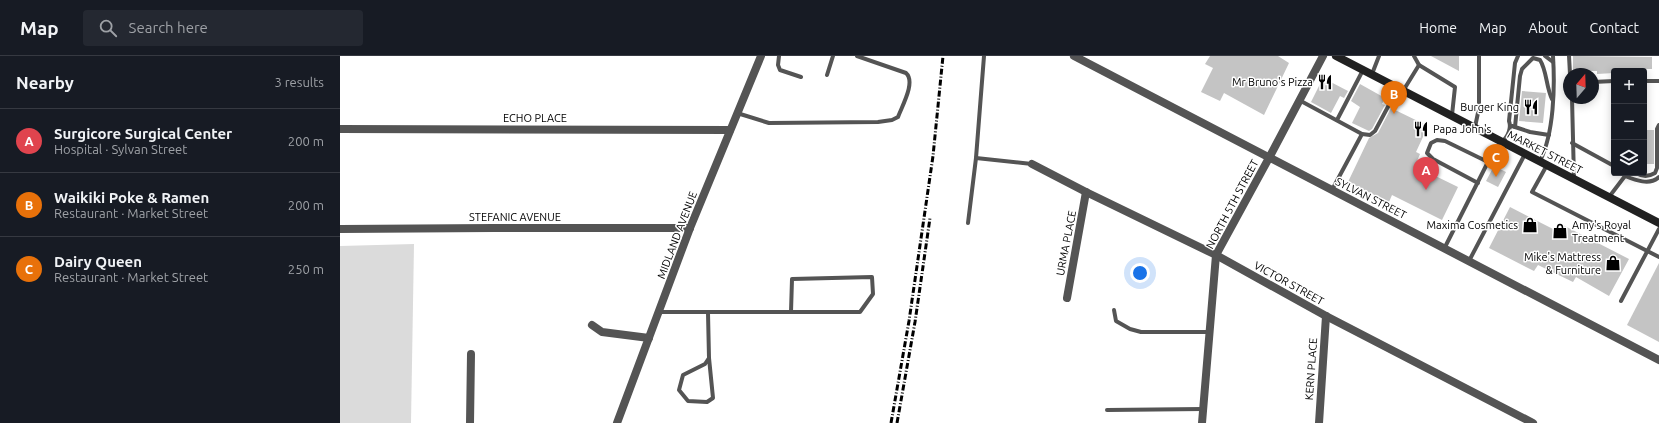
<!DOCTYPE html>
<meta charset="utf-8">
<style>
body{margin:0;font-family:Ubuntu,sans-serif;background:#242831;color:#f1f3f6}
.controls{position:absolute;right:12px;top:12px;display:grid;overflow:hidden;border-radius:4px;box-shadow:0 2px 10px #0003}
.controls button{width:36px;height:36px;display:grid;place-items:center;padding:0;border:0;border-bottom:1px solid #363941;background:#171b24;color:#f1f3f6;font:20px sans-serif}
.compass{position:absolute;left:1223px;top:12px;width:36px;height:36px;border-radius:50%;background:#171b24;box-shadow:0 2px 10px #0003;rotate:19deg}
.you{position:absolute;left:800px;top:217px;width:14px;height:14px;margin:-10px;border:3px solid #fff;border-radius:50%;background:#1a73e8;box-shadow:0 0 0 6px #1a73e833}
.badge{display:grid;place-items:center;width:26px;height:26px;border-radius:50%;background:#8c9099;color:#fff;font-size:13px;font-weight:700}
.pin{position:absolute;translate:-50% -33px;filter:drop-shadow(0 1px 2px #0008)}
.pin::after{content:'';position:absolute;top:21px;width:14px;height:12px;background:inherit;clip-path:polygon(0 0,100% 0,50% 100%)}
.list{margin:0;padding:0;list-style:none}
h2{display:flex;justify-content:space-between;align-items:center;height:52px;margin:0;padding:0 16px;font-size:17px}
h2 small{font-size:13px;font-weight:400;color:#9ea1a6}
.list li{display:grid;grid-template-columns:26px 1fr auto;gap:12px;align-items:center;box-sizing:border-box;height:64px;padding:0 16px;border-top:1px solid #363941}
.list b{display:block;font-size:15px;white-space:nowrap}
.list p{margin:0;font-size:13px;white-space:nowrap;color:#9ea1a6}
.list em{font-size:13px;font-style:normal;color:#9ea1a6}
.icon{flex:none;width:22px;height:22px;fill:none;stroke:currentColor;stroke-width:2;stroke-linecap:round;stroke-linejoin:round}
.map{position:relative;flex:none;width:1319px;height:367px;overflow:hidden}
header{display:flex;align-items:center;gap:24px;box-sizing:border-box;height:56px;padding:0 20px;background:#171b24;border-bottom:1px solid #363941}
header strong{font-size:19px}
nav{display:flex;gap:22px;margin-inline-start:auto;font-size:14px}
.search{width:280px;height:36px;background:#242831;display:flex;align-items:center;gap:10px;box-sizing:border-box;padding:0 14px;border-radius:4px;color:#9ea1a6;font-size:15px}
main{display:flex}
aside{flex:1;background:#171b24}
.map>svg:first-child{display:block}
.green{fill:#dbdbdb}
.building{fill:#c4c4c4}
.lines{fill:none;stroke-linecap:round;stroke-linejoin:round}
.service{stroke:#545454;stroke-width:4}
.minor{stroke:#545454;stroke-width:8}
.tertiary{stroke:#545454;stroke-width:8}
.secondary{stroke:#212121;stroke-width:8}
.rail{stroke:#000;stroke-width:3;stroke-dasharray:6 2 1 2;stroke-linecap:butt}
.labels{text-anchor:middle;stroke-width:3;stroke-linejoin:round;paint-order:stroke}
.poi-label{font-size:11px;fill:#000;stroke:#fff;text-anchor:end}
.street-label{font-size:11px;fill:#000;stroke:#fff}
</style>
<header>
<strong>Map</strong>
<div class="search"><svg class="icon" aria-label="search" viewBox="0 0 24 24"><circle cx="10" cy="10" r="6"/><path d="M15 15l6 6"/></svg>Search here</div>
<nav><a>Home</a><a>Map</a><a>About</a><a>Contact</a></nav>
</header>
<main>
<aside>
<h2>Nearby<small>3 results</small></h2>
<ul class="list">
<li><span class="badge" style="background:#e0444e">A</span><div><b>Surgicore Surgical Center</b><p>Hospital · Sylvan Street</p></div><em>200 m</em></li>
<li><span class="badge" style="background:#e8710a">B</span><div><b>Waikiki Poke &amp; Ramen</b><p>Restaurant · Market Street</p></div><em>200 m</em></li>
<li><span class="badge" style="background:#e8710a">C</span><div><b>Dairy Queen</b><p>Restaurant · Market Street</p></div><em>250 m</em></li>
</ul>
</aside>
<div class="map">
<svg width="1319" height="367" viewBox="0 0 1319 367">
<rect width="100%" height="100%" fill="#fff"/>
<path class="green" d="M74,188l-3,179h-71v-177z"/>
<g class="building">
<path d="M870,0h68l11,7 -25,52 -40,-22 -4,8 -19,-9 12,-24 -8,-4z"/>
<path d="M1091,0h28v15z"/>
<path d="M1233,0l79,1v12h-29v2h-9v2l-17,1v-3h-24z"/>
<path d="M983,22l25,13 -4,7 -4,-2 -9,17 -20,-11z"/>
<path d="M1020,28l25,14 -3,6 3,1 -13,24 -3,2 -17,-8 8,-16 -9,-6z"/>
<path d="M1182,35l24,2 -3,30 -24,-2z"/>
<path d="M1051,52l37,18 -12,26 4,2 -5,12 43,21 -16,33 -50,-25 -3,7 -41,-20 21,-44 9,-5z"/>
<rect x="1304" y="74" width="10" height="34"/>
<path d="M1154,110l12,6 -8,15 -12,-6z"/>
<path d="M1170,151l45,23 4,-7 70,36 -20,37 -33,-19 -3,5 -35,-17 -4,6 -45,-23z"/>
<path d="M1319,207v79l-32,-17z"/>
</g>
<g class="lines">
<g class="service">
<path d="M439,0l-1,9 2,5 21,7"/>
<path d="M1074,0l5,9 36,22 -3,28"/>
<path d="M1205,0l8,6"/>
<path d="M1229,0l1,18"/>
<path d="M1032,18l7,-18"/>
<path d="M487,19l6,-19"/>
<path d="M1304,25h15"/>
<path d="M1253,26l21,-1"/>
<path d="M1063,35l16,-26"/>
<path d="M1232,42l2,81"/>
<path d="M959,44l63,34"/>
<path d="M397,57l32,10 109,-1 14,-2 6,-3c4,-11 18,-35 8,-44l-49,-17"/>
<path d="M997,64l26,-50"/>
<path d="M1172,70l18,6 19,3"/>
<path d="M1135,71l4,-19v-52"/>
<path d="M1175,71l5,-51 2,-7 11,-11 7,2c7,11 6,27 12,39"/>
<path d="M1232,87l42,23"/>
<path d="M636,102l56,6"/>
<path d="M1200,105c14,-28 15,-74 13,-105"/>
<path d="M1207,109l-15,27 127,65"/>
<path d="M1283,117l2,3c10,4 25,10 34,1"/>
<path d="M1296,117c7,4 12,4 19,0l2,-5v-39l2,-4"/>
<path d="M1138,127l-45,-24 -6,-6 4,-10 6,-3 8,1 43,21"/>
<path d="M992,134l30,-56 8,1 5,-4 23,-43"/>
<path d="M1269,141l16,-21"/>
<path d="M628,167l8,-65 8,-102"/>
<path d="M1104,193l50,-99c8,-6 19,-18 15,-29l6,-58 3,-7"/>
<path d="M1129,205l56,-107"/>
<path d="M1281,245l38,-72"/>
<path d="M774,254l2,11 14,8 11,3h67"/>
<path d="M319,256h201l13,-18 -1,-17 -80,2 -1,33"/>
<path d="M368,257l1,45 -4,6 -22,11 -4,15 9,11 19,1 6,-4 -4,-40"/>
<path d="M767,354l96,-1"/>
</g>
<g class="minor">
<path d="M734,0l585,304"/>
<path d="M0,73l390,1"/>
<path d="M692,108l54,28 130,63 110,61 207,107"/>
<path d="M0,173l153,-1h197"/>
<path d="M727,242l19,-106"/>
<path d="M252,269l10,7 47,6"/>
<path d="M130,367l1,-69"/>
<path d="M862,367l14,-168 53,-97 54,-102"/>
<path d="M979,367l7,-107"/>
</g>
<path class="tertiary" d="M277,367l73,-195 71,-172"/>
<path class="secondary" d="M996,0l323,167"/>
<g class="rail">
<path d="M551,367l18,-102 24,-165 10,-100"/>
<path d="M557,367l18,-101 15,-104"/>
</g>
</g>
<defs>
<g id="restaurant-bare" transform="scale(1.2)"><path d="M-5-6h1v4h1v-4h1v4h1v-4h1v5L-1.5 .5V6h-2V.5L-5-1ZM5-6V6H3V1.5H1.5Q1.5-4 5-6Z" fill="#000" stroke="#fff" stroke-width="2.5" paint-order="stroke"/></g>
<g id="shop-bare" transform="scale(1.2)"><path d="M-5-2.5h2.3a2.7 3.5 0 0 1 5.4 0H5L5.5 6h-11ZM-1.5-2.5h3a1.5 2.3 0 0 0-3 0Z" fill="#000" stroke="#fff" stroke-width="2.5" paint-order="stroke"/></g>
</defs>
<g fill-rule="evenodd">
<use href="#restaurant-bare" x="985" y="26"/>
<use href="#restaurant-bare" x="1191" y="51"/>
<use href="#restaurant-bare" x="1081" y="73"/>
<use href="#shop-bare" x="1190" y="169"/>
<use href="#shop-bare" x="1220" y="175"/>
<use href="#shop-bare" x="1273" y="207"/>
</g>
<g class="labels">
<g class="poi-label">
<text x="973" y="30">Mr Bruno's Pizza</text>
<text x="1179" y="55">Burger King</text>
<text x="1093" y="77" text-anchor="start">Papa John's</text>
<text x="1178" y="173">Maxima Cosmetics</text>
<text x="1232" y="173" text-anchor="start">Amy's Royal<tspan x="1232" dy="13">Treatment</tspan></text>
<text x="1261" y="205">Mike's Mattress<tspan x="1261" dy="13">&amp; Furniture</tspan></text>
</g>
<g class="street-label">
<text x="195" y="66">ECHO PLACE</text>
<text transform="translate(1205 96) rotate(27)" y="4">MARKET STREET</text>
<text transform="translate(1031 142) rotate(27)" y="4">SYLVAN STREET</text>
<text transform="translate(892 148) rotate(-62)" y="4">NORTH 5TH STREET</text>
<text x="175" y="165">STEFANIC AVENUE</text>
<text transform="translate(337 179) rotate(-69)" y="4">MIDLAND AVENUE</text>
<text transform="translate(726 187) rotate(-79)" y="4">URMA PLACE</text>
<text transform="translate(949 227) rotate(29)" y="4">VICTOR STREET</text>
<text transform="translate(971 313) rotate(-86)" y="4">KERN PLACE</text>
</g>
</g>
</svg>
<div class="controls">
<button>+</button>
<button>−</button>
<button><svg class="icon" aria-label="layers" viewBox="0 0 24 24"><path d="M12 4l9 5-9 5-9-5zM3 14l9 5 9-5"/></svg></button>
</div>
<svg class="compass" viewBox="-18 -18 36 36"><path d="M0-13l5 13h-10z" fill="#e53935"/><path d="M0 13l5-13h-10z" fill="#9ea1a6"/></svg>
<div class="you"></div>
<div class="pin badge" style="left:1086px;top:134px;background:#e0444e">A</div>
<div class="pin badge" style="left:1054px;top:58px;background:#e8710a">B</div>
<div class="pin badge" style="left:1156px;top:121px;background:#e8710a">C</div>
</div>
</main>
